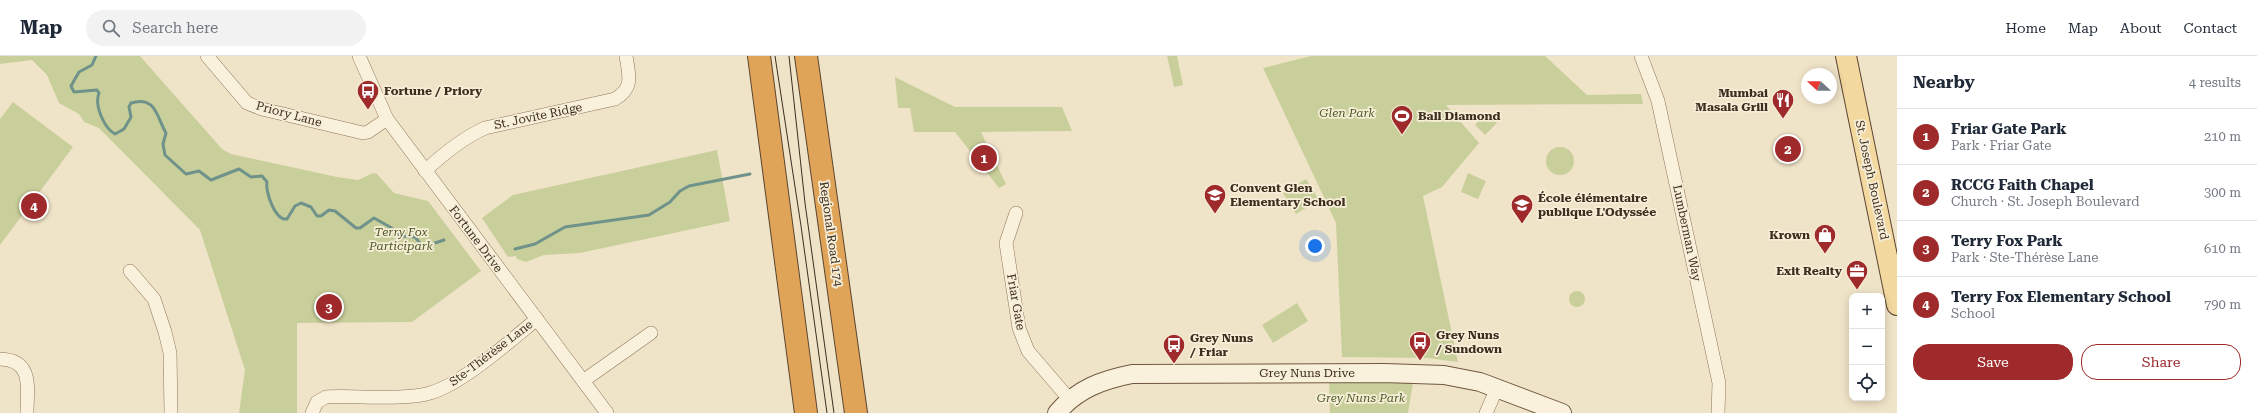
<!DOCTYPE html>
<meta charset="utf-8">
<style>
body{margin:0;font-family:"Roboto Serif",serif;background:#f2f2f3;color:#1f2937}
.controls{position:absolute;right:12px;bottom:12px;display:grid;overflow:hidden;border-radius:8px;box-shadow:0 2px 10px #0003}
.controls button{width:36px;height:36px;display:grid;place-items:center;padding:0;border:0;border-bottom:1px solid #e0e1e3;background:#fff;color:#1f2937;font:20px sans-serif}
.compass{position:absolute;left:1801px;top:12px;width:36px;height:36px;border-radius:50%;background:#fff;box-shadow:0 2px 10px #0003;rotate:291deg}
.you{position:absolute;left:1315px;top:190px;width:14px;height:14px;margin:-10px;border:3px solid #fff;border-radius:50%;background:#1a73e8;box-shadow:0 0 0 6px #1a73e833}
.badge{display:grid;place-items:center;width:26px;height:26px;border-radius:50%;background:#9e2a2b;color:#fff;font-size:13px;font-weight:700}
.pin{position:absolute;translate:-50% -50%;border:2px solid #fff;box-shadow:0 1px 4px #0006}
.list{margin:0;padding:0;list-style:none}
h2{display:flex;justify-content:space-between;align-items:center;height:52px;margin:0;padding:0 16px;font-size:17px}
h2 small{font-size:13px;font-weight:400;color:#747a83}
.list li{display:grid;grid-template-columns:26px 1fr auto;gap:12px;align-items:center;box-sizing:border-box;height:56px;padding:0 16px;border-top:1px solid #e0e1e3}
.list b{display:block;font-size:15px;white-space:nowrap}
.list p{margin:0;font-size:13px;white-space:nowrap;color:#747a83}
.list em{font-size:13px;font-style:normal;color:#747a83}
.actions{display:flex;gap:8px;padding:12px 16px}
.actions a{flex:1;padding:9px 0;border:1px solid #9e2a2b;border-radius:16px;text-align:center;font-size:14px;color:#9e2a2b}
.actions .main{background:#9e2a2b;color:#fff}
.icon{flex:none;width:22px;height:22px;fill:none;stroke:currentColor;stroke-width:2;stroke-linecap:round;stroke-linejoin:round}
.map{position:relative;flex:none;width:1897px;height:357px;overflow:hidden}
header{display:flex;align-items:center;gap:24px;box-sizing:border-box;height:56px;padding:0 20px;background:#fff;border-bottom:1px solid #e0e1e3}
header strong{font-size:19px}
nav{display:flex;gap:22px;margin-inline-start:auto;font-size:14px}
.search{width:280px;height:36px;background:#f2f2f3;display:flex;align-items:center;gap:10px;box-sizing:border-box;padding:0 14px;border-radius:22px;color:#747a83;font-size:15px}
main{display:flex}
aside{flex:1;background:#fff}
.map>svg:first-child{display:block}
.green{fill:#c9cf9b}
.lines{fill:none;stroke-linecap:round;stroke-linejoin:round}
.stream{stroke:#6f938a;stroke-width:3}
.street-casing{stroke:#8d765c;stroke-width:14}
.secondary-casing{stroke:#6f573f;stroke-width:20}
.primary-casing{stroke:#5b4430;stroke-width:22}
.highway-casing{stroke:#5b4430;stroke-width:24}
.street{stroke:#faf1dc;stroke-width:13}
.secondary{stroke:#faf1dc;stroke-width:18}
.primary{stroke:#f3d9a0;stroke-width:20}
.highway{stroke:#e0a458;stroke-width:22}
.tram{stroke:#3d2e20;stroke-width:1}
.labels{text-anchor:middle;stroke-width:3.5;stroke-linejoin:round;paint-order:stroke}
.poi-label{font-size:12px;font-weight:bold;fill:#3d2e20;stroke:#f7eed8;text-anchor:start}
.park-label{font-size:12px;font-style:italic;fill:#4d5a26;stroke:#f7eed8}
.street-label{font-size:12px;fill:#3d2e20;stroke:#f7eed8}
</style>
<header>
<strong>Map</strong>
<div class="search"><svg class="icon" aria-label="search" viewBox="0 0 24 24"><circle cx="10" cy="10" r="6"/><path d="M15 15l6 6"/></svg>Search here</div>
<nav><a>Home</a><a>Map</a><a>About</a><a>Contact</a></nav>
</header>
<main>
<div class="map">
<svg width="1897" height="357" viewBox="0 0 1897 357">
<rect width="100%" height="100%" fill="#f0e4c8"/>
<g class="green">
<path d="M0,0h140l82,93 9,5 106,23 21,3 15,-7 4,1 17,19 34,8 53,70 -69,51 -115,1v90h-58l6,-43 -45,-140 -101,-102 -15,-6 -5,-8 -20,-11 -12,-28 -15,-15 -32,4z"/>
<path d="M1167,0h10l6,29 -9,2z"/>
<path d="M1311,0h234l42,39 54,-1 2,10 -197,1 33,38 -37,44 -19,9 35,166 -31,-4 -85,-1 -6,-134 -73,-155z"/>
<path d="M895,21l60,30h107l10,24 -91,1 25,52 -7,4 -44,-56h-41l-4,-24h-12z"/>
<path d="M13,46l60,45 -73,98v-126z"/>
<path d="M1486,57l11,10 -12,12 -10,-10z"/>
<circle cx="1560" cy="105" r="14"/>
<path d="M717,94l13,71 -150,32 -36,2 -18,7 -9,-3 -1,-3 -8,1 -26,-39 31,-23z"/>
<path d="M1468,117l18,8 -8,18 -17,-7z"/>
<path d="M1306,123l13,21 -23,14 -13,-21z"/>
<circle cx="1577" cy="243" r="8"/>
<path d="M1297,247l11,18 -35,22 -11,-18z"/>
<path d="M1329,325l84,2 -5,30h-78z"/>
</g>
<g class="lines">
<g class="stream">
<path d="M96,0l-4,9 -13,7 -8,14 3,6 23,-2 2,3c-5,12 5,35 16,41l9,-5 7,-12 -2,-10 2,-4c25,-8 26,15 35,30l-3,11 2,11 21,19 13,-3 12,9 28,-11 12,8 11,-1 5,6c-2,9 8,39 20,37l8,-13 6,-3 10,4 6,9h4l8,-6 6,1 21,17h4l14,-10 16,9 11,9 14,1 8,10 21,-7"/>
<path d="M515,193l20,-5 30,-17 84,-12 21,-13 10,-11 9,-5 61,-12"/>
</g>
<g class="street-casing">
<g id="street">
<path d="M207,0l40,47 15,6 101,24 5,-1 19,-13"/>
<path d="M359,0l28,63 220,294"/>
<path d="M1641,0l17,45 61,282 -1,30"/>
<path d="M425,115c18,-17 38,-33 60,-43l130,-29c19,-11 14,-24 11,-43"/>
<path d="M1016,157l-10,30 13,85 9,23 42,49"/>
<path d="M130,215l24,28 11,33 5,21 1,60"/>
<path d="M0,303c34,1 27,29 27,54"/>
<path d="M583,325l68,-48"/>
<path d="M312,357l5,-11 9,-5c29,-2 77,4 104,-4 32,-9 80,-52 107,-74"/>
<path d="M1486,357l11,-25"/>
</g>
</g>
<g class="secondary-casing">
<path id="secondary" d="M1057,357c20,-24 45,-33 75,-39l252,-1 60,2 36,7 82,31"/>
</g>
<g class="primary-casing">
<path id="primary" d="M1846,0l51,249"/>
</g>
<g class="highway-casing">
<g id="highway">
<path d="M759,0l47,357"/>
<path d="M806,0l50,357"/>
</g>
</g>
<use href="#street" class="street"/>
<use href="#secondary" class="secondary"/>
<use href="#primary" class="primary"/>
<use href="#highway" class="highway"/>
<g class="tram">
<path d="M775,0l26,170 26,187"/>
<path d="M789,0l16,147 29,210"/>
</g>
</g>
<defs>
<g id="bus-pin" transform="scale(1.15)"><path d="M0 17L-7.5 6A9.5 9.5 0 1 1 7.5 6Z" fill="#9e2a2b" stroke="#f7eed8"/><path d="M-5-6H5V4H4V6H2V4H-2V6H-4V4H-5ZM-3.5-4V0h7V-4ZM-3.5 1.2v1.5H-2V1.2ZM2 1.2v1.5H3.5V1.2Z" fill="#fff"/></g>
<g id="restaurant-pin" transform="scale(1.15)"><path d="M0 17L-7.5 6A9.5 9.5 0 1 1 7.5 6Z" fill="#9e2a2b" stroke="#f7eed8"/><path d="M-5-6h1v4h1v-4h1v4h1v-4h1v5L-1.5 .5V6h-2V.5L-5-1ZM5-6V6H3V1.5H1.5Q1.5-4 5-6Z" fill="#fff"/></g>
<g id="stadium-pin" transform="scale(1.15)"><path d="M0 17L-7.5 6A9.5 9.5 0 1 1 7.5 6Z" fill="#9e2a2b" stroke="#f7eed8"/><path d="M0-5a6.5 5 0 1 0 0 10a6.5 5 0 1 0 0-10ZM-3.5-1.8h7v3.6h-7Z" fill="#fff"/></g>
<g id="school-pin" transform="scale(1.15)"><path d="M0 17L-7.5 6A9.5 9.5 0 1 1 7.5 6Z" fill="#9e2a2b" stroke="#f7eed8"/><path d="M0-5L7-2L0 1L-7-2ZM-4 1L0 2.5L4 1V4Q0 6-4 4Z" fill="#fff"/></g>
<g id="shop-pin" transform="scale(1.15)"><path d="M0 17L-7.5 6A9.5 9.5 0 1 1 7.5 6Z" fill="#9e2a2b" stroke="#f7eed8"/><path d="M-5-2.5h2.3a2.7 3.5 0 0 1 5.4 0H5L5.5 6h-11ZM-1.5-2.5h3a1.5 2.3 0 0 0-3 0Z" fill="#fff"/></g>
<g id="office-pin" transform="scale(1.15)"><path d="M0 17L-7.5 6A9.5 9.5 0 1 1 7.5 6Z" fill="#9e2a2b" stroke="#f7eed8"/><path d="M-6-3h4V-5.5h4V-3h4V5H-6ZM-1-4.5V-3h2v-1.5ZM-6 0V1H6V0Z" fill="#fff"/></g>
</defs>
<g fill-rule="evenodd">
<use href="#bus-pin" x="368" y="35"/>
<use href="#restaurant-pin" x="1783" y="44"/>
<use href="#stadium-pin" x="1402" y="60"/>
<use href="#school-pin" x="1215" y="139"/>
<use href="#school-pin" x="1522" y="149"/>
<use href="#shop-pin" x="1825" y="179"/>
<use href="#office-pin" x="1857" y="215"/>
<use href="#bus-pin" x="1420" y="286"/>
<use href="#bus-pin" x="1174" y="289"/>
</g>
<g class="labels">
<g class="poi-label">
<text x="384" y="39">Fortune / Priory</text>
<text x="1768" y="41" text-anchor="end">Mumbai<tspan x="1768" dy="14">Masala Grill</tspan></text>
<text x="1418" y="64">Ball Diamond</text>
<text x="1230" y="136">Convent Glen<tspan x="1230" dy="14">Elementary School</tspan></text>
<text x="1538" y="146">École élémentaire<tspan x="1538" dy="14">publique L'Odyssée</tspan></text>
<text x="1810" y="183" text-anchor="end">Krown</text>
<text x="1842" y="219" text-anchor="end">Exit Realty</text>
<text x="1436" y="283">Grey Nuns<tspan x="1436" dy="14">/ Sundown</tspan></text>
<text x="1190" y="286">Grey Nuns<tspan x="1190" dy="14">/ Friar</tspan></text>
</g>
<g class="park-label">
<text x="1347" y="61">Glen Park</text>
<text x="401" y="180">Terry Fox<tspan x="401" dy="14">Participark</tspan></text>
<text x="1361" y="346">Grey Nuns Park</text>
</g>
<g class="street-label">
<text transform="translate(289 58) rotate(15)" y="4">Priory Lane</text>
<text transform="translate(538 60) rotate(-12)" y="4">St. Jovite Ridge</text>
<text transform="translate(1872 124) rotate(78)" y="4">St. Joseph Boulevard</text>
<text transform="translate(1687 177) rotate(78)" y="4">Lumberman Way</text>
<text transform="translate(831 178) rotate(82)" y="4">Regional Road 174</text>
<text transform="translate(476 183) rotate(53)" y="4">Fortune Drive</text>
<text transform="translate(1016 246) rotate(80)" y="4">Friar Gate</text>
<text transform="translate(491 297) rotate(-37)" y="4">Ste-Thérèse Lane</text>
<text x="1307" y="321">Grey Nuns Drive</text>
</g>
</g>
</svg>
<div class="controls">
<button>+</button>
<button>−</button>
<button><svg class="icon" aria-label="locate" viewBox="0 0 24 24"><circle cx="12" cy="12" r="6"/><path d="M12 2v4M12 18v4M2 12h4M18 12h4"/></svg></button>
</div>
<svg class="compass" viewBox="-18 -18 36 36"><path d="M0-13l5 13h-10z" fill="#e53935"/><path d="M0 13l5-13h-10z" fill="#747a83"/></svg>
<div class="you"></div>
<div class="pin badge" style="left:984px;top:102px">1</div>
<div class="pin badge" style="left:1788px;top:93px">2</div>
<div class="pin badge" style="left:329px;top:251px">3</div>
<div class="pin badge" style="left:34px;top:150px">4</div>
</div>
<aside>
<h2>Nearby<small>4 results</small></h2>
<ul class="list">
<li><span class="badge">1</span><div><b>Friar Gate Park</b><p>Park · Friar Gate</p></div><em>210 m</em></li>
<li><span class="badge">2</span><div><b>RCCG Faith Chapel</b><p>Church · St. Joseph Boulevard</p></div><em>300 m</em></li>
<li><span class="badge">3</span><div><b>Terry Fox Park</b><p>Park · Ste-Thérèse Lane</p></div><em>610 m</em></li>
<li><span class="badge">4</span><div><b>Terry Fox Elementary School</b><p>School</p></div><em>790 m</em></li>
</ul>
<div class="actions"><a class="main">Save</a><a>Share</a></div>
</aside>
</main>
